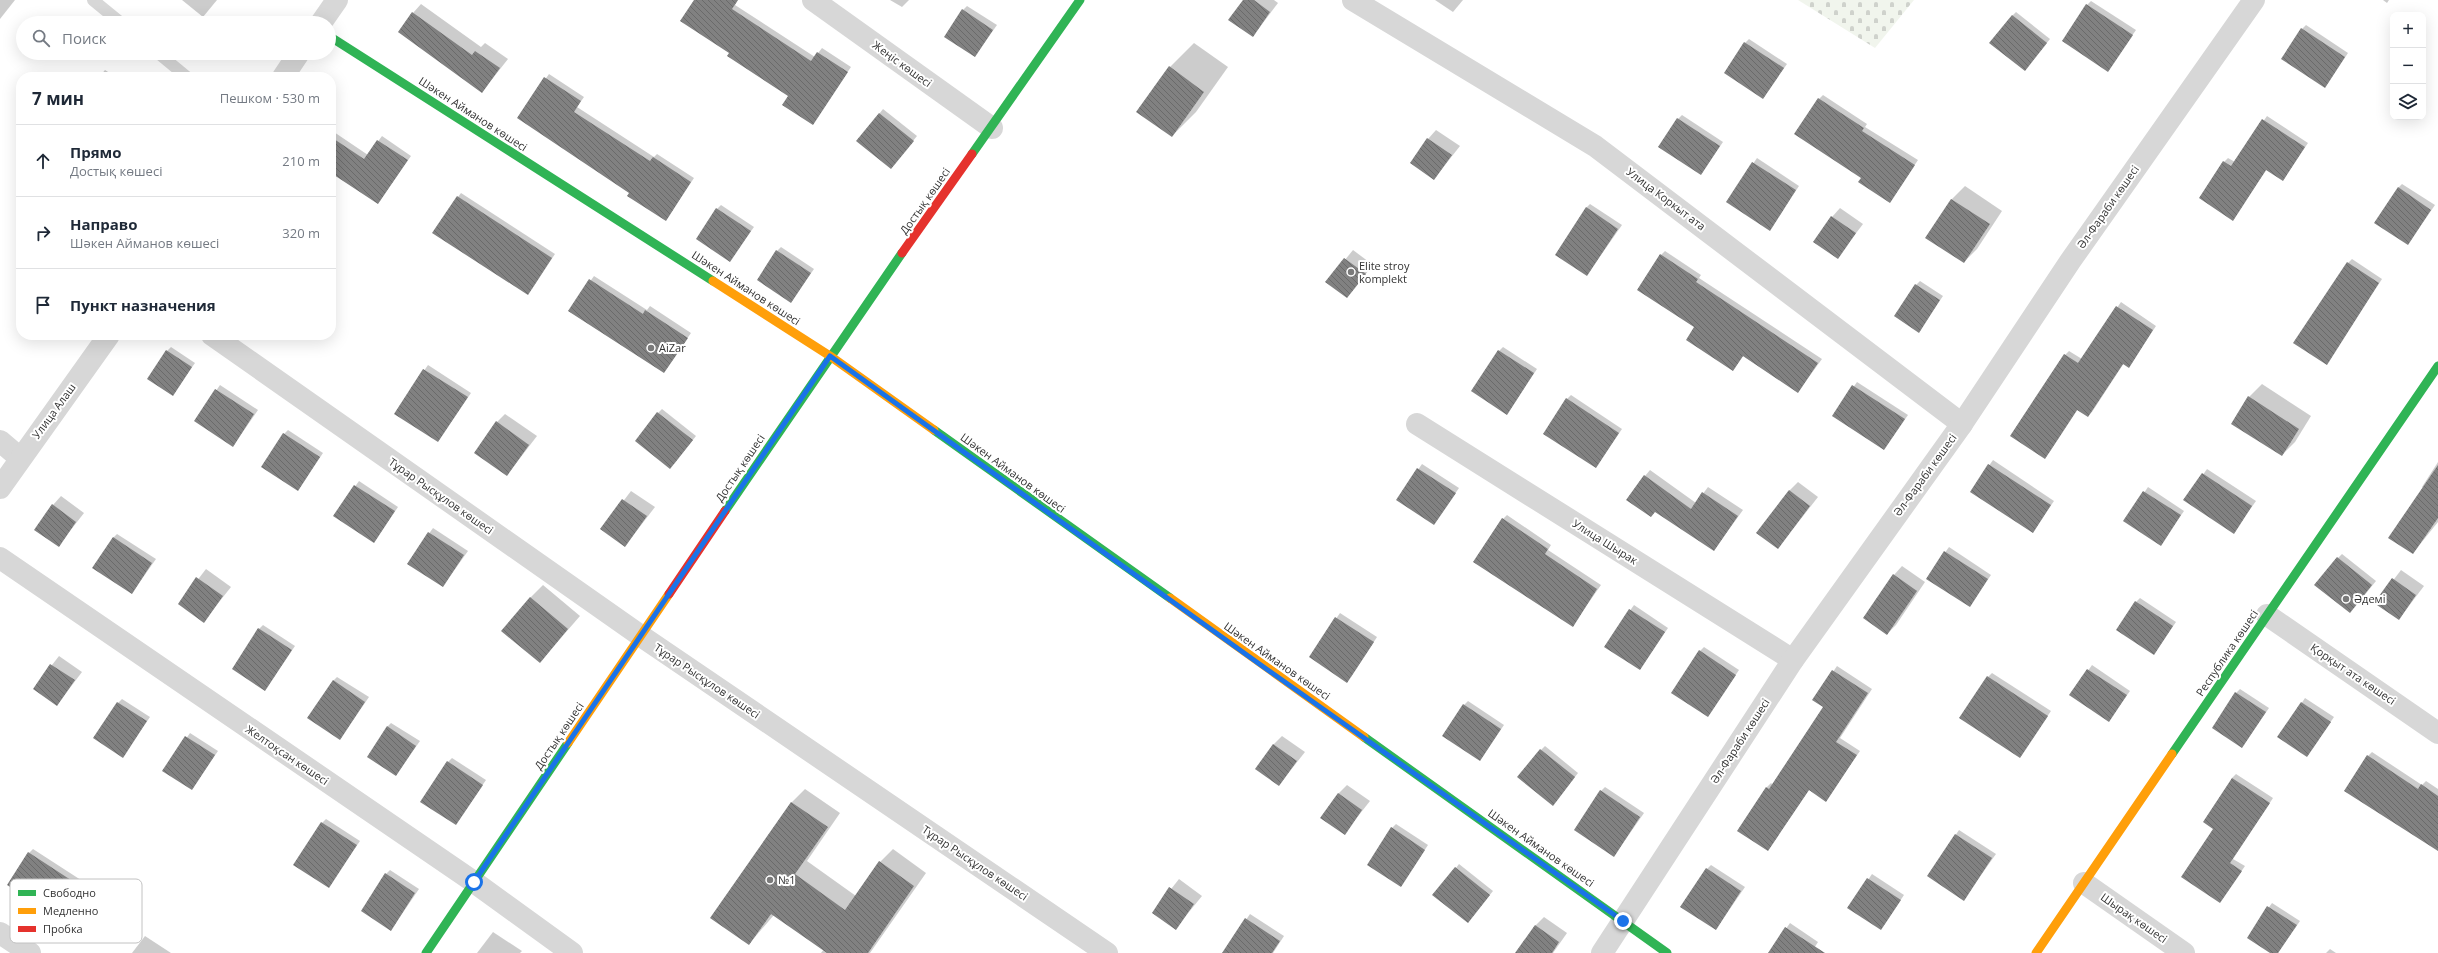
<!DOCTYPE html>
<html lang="ru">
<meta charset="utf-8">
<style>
body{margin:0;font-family:"Open Sans",sans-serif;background:#f2f2f3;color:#1f2937}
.controls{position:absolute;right:12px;top:12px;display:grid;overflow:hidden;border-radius:8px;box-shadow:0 4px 16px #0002}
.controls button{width:36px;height:36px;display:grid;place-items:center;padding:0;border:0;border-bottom:1px solid #e0e1e3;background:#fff;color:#1f2937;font:20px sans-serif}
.stop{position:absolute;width:12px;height:12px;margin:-9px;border:3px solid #1a73e8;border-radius:50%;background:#fff}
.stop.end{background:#1a73e8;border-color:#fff;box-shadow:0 1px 4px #0008}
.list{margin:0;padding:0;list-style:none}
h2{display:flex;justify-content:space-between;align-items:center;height:52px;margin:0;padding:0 16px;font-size:17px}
h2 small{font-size:13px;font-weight:400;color:#747a83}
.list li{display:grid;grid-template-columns:26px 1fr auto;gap:12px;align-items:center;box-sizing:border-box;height:72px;padding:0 16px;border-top:1px solid #e0e1e3}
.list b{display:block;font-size:15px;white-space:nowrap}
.list p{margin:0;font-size:13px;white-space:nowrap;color:#747a83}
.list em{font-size:13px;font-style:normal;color:#747a83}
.icon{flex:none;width:22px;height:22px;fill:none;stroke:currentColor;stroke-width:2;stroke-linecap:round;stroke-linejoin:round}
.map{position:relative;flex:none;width:2438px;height:953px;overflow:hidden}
.search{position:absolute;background:#fff;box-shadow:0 4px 16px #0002;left:16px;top:16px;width:320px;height:44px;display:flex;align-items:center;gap:10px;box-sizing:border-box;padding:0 14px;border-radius:22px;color:#747a83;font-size:15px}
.panel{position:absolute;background:#fff;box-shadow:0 4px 16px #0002;left:16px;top:72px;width:320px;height:268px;border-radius:16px}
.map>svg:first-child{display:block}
.cemetery{fill:url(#cemetery-stones)}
.shadow{fill:#0003}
.building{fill:url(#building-back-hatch)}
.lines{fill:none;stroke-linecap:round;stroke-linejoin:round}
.lane{stroke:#d7d7d7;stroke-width:12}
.street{stroke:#d7d7d7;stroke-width:22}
.fast{stroke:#30b455;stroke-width:9}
.slow{stroke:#ff9f0a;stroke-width:9}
.jam{stroke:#e5322d;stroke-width:9}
.route{stroke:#1a73e8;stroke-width:5}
.poi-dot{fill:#7a7a7a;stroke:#fff;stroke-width:1.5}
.labels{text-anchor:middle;stroke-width:4;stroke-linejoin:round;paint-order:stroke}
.street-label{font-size:11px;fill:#333;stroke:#fff}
.poi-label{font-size:11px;fill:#333;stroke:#fff;text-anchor:start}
.key{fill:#fff;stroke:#c2c2c2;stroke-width:1}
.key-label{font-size:11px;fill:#333}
</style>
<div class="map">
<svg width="2438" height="953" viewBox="0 0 2438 953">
<defs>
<pattern id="cemetery-stones" width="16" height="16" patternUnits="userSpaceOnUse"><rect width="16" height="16" fill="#f1f5ed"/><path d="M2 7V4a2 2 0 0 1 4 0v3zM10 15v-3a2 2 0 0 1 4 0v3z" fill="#cfd2cc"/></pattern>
<pattern id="building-back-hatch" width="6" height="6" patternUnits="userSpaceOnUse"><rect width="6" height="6" fill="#818181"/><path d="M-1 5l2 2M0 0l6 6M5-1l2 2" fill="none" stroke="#6a6a6a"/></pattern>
</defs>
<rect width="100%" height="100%" fill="#fff"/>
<path class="cemetery" d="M1798,0h116l-39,48z"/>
<g class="shadow">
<path d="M0,0h15l-15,19z"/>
<path d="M182,0h35l-14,17z"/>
<path d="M695,0h43l-3,5 80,52 7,-9 29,19 -39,57 -23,-28 -59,-43z"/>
<path d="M890,0h19l-7,7z"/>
<path d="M1244,0h30l4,3 -25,33z"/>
<path d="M1435,0h28l-10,12z"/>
<path d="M2383,0h6l-2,3z"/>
<path d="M2091,1l45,29 -28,40 -21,-65z"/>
<path d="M421,4l60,43 4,-4 23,16 -26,33 -69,-79z"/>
<path d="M967,6l30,19 -22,31 -12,-46z"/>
<path d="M2016,12l34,27 -22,27 -16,-50z"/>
<path d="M2306,25l42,28 -20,30 -26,-54z"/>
<path d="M1749,39l38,25 -24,34 -18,-55z"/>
<path d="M1194,43l34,24 -32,45 -24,24 -2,-69z"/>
<path d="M105,70l11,7h-17z"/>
<path d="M549,74l35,23 -7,10 77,50 3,-3 37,24 -28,42 -36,-27 -111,-76z"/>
<path d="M1823,95l44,29 -2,3 53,33 -28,42 -28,-25 -43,-78z"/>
<path d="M883,109l34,27 -26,32 -33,-27z"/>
<path d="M1682,115l41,27 -22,32 -23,-55z"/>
<path d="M2267,116l41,27 -25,37 -16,-11 -34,50 -9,-57 4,-4 7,4z"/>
<path d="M331,130l37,25 14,-19 29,20 -33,47 -43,-28 -4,6z"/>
<path d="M1436,130l24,16 -26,33 -6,-40z"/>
<path d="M1757,158l42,28 -26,39 -46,-23z"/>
<path d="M2402,184l33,21 -27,39 -10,-56z"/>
<path d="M1965,186l37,25 -25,38 -13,13 -37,-25 25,-38z"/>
<path d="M461,193l94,61 -23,35 -74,-92z"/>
<path d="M1590,204l32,21 -35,50 -1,-67z"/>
<path d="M721,205l33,22 -24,33 -13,-51z"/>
<path d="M1840,208l23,16 -25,33 -6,-40z"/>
<path d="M781,247l33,22 -23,33 -14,-51z"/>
<path d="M1353,250l20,15 -26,32 -20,-15z"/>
<path d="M1665,251l36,24 -2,3 123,81 -24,33 -55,-36 -10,14 -38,-43 -34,-72z"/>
<path d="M2352,259l30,20 -55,84 21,-100z"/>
<path d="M594,276l53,34 3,-4 41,27 -27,39 -95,-61z"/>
<path d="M1920,281l23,15 -21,31 -6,-42z"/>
<path d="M2121,302l35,24 -24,36 -8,1 -32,49 -4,4 -10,-7 -29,44 16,-98 4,-4 13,8z"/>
<path d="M171,347l24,16 -19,27 -9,-39z"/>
<path d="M1503,347l34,22 -30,45 -8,-63z"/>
<path d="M428,365l43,28 -33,48 -43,-28z"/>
<path d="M1857,382l51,33 -24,34 -50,-34z"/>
<path d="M2262,384l49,32 -16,26 -13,13 -33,-58z"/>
<path d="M220,385l38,25 -25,36 -38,-25z"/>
<path d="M1571,395l51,34 -26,38 -29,-68z"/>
<path d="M662,409l34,27 -22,28 -16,-51z"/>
<path d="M505,414l32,22 -30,39 -10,-53z"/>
<path d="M288,430l35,23 -25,37 -14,-56z"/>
<path d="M1993,460l61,41 -21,31 -62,-41z"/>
<path d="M2438,462v60l-25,31 10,-65 -1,-1z"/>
<path d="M1422,464l37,24 -25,36 -37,-24z"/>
<path d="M2207,469l49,32 -22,31 -49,-32z"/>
<path d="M1650,470l46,33 12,-16 35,23 -29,40 -69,-74z"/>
<path d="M359,481l39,26 -24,35 -40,-26z"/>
<path d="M1798,482l20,15 -40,51 11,-57z"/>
<path d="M2148,487l36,24 -23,33 -36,-23z"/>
<path d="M631,491l24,16 -30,39 -23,-17z"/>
<path d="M61,496l23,17 -25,32 -6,-40z"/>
<path d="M1507,515l44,30 -3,5 53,35 -28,40 -70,-106z"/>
<path d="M433,528l35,23 -25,35 -35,-23z"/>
<path d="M117,534l39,25 -24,34 -19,-55z"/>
<path d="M1949,547l42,28 -21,31 -43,-28z"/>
<path d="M2342,554l34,27 -22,27 -16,-50z"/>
<path d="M1902,566l23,16 -29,43 -9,9 7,-59z"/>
<path d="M206,569l25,18 -27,34 -25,-17z"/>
<path d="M2401,570l23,16 -25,33 -23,-16z"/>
<path d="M543,585l37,31 -40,46 -10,-64z"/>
<path d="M2140,598l36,24 -22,32 -18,-52z"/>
<path d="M1634,605l34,23 -28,41 -35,-23z"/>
<path d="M1340,613l37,24 -26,40 -41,-20z"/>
<path d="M263,625l32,21 -30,44 -6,-61z"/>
<path d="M1704,647l35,23 -31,46 -8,-65z"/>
<path d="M59,656l23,16 -25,33 -23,-17z"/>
<path d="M2092,665l38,26 -21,29 -38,-25z"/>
<path d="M1837,666l35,23 -32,49 20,13 -34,49 -17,-10 -41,60 -1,-63 4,-4 2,2 51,-78 -10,-7z"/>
<path d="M1992,673l59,38 -31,45 -32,-79z"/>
<path d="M337,677l32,20 -29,42 -7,-58z"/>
<path d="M2240,689l29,19 -27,39 -6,-54z"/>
<path d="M2305,698l29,19 -27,39 -28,-19z"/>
<path d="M122,699l28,18 -27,39 -5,-53z"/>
<path d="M1468,701l36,24 -21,31 -19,-51z"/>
<path d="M391,723l29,18 -24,34 -9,-48z"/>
<path d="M190,733l28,18 -26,38 -28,-18z"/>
<path d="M1282,736l23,16 -26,33 -6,-40z"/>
<path d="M1545,746l33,27 -21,27 -16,-50z"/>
<path d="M2372,752l50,33 4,-4 12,8v52l-70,-85z"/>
<path d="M452,758l34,22 -30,44 -8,-62z"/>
<path d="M2236,774l37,24 -40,61 12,7 -25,36 -5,-73 17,-51z"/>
<path d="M1347,785l23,16 -26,33 -6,-40z"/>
<path d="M1605,787l39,26 -30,43 -13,-65z"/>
<path d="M805,789l35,24 -33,48 49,35 24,-34 13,-13 33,24 -56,80h-49l3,-4 -50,-34 -25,29 -37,-26 80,-116z"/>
<path d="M326,819l34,22 -32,46 -6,-64z"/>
<path d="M1396,824l32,21 -27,41 -9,-58z"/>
<path d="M1959,830l37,24 -32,45 -36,-23z"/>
<path d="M33,849l51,33 3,-3 34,22 -28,39 -64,-87z"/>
<path d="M1459,864l34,27 -22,27 -15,-50z"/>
<path d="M1711,865l34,22 -29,42 -9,-60z"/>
<path d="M390,870l29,19 -28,41 -5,-56z"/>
<path d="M1872,874l32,21 -20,30 -35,-17z"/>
<path d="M1179,879l23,17 -26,32 -23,-16z"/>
<path d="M2272,903l28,18 -22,32h-6l-24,-16z"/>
<path d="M1250,914l34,22 -11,17h-50z"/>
<path d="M1544,917l23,16 -14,20h-30l12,-27z"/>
<path d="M1790,923l28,19 -7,11h-42z"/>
<path d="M493,932l29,19 -2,2h-43z"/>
<path d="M145,936l26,17h-39z"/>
<path d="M2330,949l6,4h-10z"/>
</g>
<g class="building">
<path d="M694,0h44l-6,9 79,52 6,-9 31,20 -35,53 -31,-20 6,-9 -61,-40 2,-3 -49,-32z"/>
<path d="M1243,0h11l16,12 -17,25 -25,-17z"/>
<path d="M2086,4l47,31 -25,37 -46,-31z"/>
<path d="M962,9l31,21 -18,27 -31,-20z"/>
<path d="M412,12l60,43 3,-4 25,17 -18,25 -84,-61z"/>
<path d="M2012,15l35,28 -22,28 -36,-28z"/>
<path d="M2301,28l44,29 -20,31 -44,-29z"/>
<path d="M1744,42l40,26 -21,31 -39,-26z"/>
<path d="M1169,66l35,26 -32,45 -36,-25z"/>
<path d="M544,77l37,24 -7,11 76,49 3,-4 38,25 -25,39 -39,-25 2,-3 -112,-75z"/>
<path d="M1818,98l46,30 -2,3 53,34 -25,38 -32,-21 3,-4 -67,-44z"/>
<path d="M879,113l35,28 -23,28 -35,-28z"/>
<path d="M1677,118l43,28 -19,29 -43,-28z"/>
<path d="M2262,119l43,28 -22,34 -17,-11 -33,51 -34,-23 24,-37 8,5z"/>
<path d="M331,137l33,22 13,-19 31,20 -30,44 -47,-31z"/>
<path d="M1427,138l25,17 -18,25 -24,-17z"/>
<path d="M1752,162l44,28 -26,41 -44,-29z"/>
<path d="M2398,187l33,23 -23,35 -34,-22z"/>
<path d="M457,196l95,62 -24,37 -96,-62z"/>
<path d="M1951,199l39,25 -26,39 -39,-25z"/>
<path d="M1586,207l32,22 -31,47 -32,-21z"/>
<path d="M716,208l35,23 -21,31 -34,-23z"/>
<path d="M1831,216l25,17 -18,26 -25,-17z"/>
<path d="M776,250l35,23 -20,30 -34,-23z"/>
<path d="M1660,254l38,25 -2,3 122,81 -20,30 -55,-37 -10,15 -47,-31 8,-13 -57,-37z"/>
<path d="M1344,258l22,16 -19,24 -22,-16z"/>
<path d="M2347,262l32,21 -52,82 -34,-22z"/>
<path d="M589,279l54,35 2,-4 43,28 -24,35 -96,-62z"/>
<path d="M1915,284l25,16 -21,33 -25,-17z"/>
<path d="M2116,306l37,24 -24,38 -6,-4 -35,53 -11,-7 -32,49 -35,-23 54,-82 14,9z"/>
<path d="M166,350l26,17 -19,29 -26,-17z"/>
<path d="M1498,350l36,23 -27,42 -36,-24z"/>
<path d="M423,369l45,28 -30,45 -44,-28z"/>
<path d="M1852,385l53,34 -21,31 -52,-34z"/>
<path d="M215,389l39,25 -21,33 -39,-26z"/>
<path d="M2248,396l51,33 -17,27 -51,-32z"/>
<path d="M1566,398l53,35 -23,35 -53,-34z"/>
<path d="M657,412l36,28 -23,29 -35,-28z"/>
<path d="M496,421l33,24 -22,31 -33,-23z"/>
<path d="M283,433l37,24 -22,34 -37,-24z"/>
<path d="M1988,464l63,41 -18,28 -63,-41z"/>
<path d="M2438,465v53l-25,36 -25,-16z"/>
<path d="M1417,468l39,25 -22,32 -38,-25z"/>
<path d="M2202,473l50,33 -18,28 -51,-34z"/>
<path d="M1644,475l47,34 11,-17 36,24 -24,35 -59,-39 -4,5 -25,-17z"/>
<path d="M354,485l41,26 -21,32 -41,-27z"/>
<path d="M1789,490l21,16 -32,43 -22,-16z"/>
<path d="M2143,491l38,24 -20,31 -38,-25z"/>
<path d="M622,499l25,17 -22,31 -25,-18z"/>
<path d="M52,504l24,18 -17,25 -25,-17z"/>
<path d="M1502,518l46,31 -3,5 52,35 -24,38 -100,-65z"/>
<path d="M428,532l36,23 -21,32 -36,-23z"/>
<path d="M113,537l39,26 -20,31 -40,-26z"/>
<path d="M1944,551l44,28 -18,28 -44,-28z"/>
<path d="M2337,557l35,28 -22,28 -36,-28z"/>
<path d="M1893,574l24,17 -30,44 -24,-17z"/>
<path d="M196,577l27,19 -19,27 -26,-19z"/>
<path d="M2392,578l24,17 -17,25 -25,-17z"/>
<path d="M530,597l38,32 -28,34 -39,-32z"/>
<path d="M2135,601l38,25 -19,29 -38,-25z"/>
<path d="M1629,609l36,23 -25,38 -36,-23z"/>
<path d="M1335,617l39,25 -27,41 -38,-26z"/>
<path d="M258,628l34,22 -27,41 -33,-22z"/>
<path d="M1699,650l37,25 -28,42 -37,-24z"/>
<path d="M50,664l25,16 -18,26 -24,-17z"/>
<path d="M2087,669l40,26 -18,27 -40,-27z"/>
<path d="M1832,670l36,23 -32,49 21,13 -31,47 -17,-12 -41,61 -31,-20 29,-44 3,2 54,-82 -11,-7z"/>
<path d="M1987,676l61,40 -28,42 -61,-40z"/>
<path d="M333,680l32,22 -25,38 -33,-22z"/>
<path d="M2235,692l31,20 -24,36 -30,-20z"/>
<path d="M117,702l30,19 -24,37 -30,-20z"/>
<path d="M2301,702l30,20 -24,35 -30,-20z"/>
<path d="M1463,704l38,25 -21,32 -38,-25z"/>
<path d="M387,726l29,20 -20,30 -29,-19z"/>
<path d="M185,736l30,19 -23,35 -30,-19z"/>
<path d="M1273,744l24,17 -18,25 -24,-17z"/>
<path d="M1540,749l35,28 -22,29 -36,-29z"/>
<path d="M2367,755l51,34 3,-5 17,12v55l-94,-60z"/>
<path d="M447,761l36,24 -27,40 -36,-23z"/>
<path d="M2232,778l38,25 -40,60 12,8 -22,32 -39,-26 32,-48 -10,-7z"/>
<path d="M1600,790l40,27 -26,40 -40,-27z"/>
<path d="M1338,793l24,17 -17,25 -25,-17z"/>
<path d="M791,802l37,25 -33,47 50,36 34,-49 35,25 -46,67h-41l-56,-39 -22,31 -39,-27z"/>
<path d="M321,822l36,23 -28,43 -36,-23z"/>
<path d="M1391,827l34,23 -24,37 -34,-22z"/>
<path d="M1955,834l37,24 -28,43 -37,-25z"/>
<path d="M28,852l52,34 2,-4 36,23 -24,36 -87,-56z"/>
<path d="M1455,867l35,28 -22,28 -36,-28z"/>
<path d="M1706,868l35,23 -25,39 -36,-23z"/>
<path d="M385,873l30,20 -24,38 -30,-20z"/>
<path d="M1867,878l34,22 -20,30 -34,-22z"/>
<path d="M1169,887l25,17 -18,26 -24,-17z"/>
<path d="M2267,906l30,19 -19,28h-8l-23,-15z"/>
<path d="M1245,918l35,23 -8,12h-50z"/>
<path d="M1535,925l24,17 -7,11h-37z"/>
<path d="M1785,927l40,26h-57z"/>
</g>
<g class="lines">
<g class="lane">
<path d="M93,0l28,23"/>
<path d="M158,53l29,24"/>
</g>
<g class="street">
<path d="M813,0l179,128"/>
<path d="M1353,0l242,146 367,278"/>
<path d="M321,23l16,-23"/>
<path d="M283,77l16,-24"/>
<path d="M212,335l429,301 466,317"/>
<path d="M1417,424l376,236"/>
<path d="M0,441l20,17"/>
<path d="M0,488l109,-153"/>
<path d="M0,558l474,324 98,71"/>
<path d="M2267,615l171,118"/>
<path d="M2084,883l100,70"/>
<path d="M0,933l30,20"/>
<path d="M1602,953l191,-293 169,-236 109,-164 183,-260"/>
</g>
<g class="fast">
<path d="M329,36l384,245"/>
<path d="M972,154l108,-154"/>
<path d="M934,430l236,168"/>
<path d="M725,511l177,-258"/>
<path d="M1364,737l303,216"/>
<path d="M2172,754l266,-388"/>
<path d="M426,953l142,-210"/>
</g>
<g class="slow">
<path d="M713,281l117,75 104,74"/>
<path d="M1170,598l194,139"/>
<path d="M568,743l101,-149"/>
<path d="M2036,953l136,-199"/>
</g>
<g class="jam">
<path d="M902,253l70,-99"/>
<path d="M669,594l56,-83"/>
</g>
</g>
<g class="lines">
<path class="route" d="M474,882l356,-526 435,312 358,253"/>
</g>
<g class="poi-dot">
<circle cx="1351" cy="272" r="4"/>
<circle cx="651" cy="348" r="4"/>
<circle cx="2346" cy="599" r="4"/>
<circle cx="770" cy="880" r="4"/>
</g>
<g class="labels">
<g class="street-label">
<text transform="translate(902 64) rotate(36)" y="4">Жеңіс көшесі</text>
<text transform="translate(473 114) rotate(33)" y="4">Шәкен Айманов көшесі</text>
<text transform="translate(1666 199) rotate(37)" y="4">Улица Коркыт ата</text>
<text transform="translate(925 201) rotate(-55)" y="4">Достық көшесі</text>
<text transform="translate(2108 207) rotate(-55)" y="4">Әл-Фараби көшесі</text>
<text transform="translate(746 288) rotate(33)" y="4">Шәкен Айманов көшесі</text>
<text transform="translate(54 411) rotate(-54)" y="4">Улица Алаш</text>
<text transform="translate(740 468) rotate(-56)" y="4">Достық көшесі</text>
<text transform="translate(1013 473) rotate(36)" y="4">Шәкен Айманов көшесі</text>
<text transform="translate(1925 475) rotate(-54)" y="4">Әл-Фараби көшесі</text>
<text transform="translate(441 496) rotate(35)" y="4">Тұрар Рысқұлов көшесі</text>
<text transform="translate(1605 542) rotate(32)" y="4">Улица Шырак</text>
<text transform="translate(2227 653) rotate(-56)" y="4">Республика көшесі</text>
<text transform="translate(1277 661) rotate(35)" y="4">Шәкен Айманов көшесі</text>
<text transform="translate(2353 674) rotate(34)" y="4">Қорқыт ата көшесі</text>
<text transform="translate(707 681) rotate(34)" y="4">Тұрар Рысқұлов көшесі</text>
<text transform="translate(559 736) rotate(-56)" y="4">Достық көшесі</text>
<text transform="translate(1740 741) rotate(-57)" y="4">Әл-Фараби көшесі</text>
<text transform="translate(287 755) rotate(34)" y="4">Желтоқсан көшесі</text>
<text transform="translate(1541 848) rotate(35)" y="4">Шәкен Айманов көшесі</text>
<text transform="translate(975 863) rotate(34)" y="4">Тұрар Рысқұлов көшесі</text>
<text transform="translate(2134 918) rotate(35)" y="4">Шырақ көшесі</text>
</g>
<g class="poi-label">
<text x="1359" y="270">Elite stroy<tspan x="1359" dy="13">komplekt</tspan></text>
<text x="659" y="352">AiZar</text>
<text x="2354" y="603">Әдемі</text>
<text x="778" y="884">№1</text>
</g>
</g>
<rect x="10" y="879" width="132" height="64" rx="6" class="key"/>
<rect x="18" y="890" width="18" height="6" fill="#30b455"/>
<rect x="18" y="908" width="18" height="6" fill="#ff9f0a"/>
<rect x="18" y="926" width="18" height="6" fill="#e5322d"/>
<g class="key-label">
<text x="43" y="897">Свободно</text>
<text x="43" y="915">Медленно</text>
<text x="43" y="933">Пробка</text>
</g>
</svg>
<div class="controls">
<button>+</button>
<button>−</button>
<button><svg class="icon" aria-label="layers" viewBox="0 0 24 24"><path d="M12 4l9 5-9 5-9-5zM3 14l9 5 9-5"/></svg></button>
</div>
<div class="stop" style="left:474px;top:882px"></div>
<div class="stop end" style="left:1623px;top:921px"></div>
<div class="search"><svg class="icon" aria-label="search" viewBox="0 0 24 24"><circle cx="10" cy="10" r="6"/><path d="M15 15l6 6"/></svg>Поиск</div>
<section class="panel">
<h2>7 мин<small>Пешком · 530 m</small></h2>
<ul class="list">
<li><svg class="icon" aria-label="ahead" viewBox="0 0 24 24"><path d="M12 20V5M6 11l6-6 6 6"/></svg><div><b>Прямо</b><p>Достық көшесі</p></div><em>210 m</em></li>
<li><svg class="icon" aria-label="right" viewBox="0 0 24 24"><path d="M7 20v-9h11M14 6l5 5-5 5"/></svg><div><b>Направо</b><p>Шәкен Айманов көшесі</p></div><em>320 m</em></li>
<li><svg class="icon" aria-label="arrive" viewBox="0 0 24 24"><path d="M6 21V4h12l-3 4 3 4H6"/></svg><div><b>Пункт назначения</b></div></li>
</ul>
</section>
</div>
